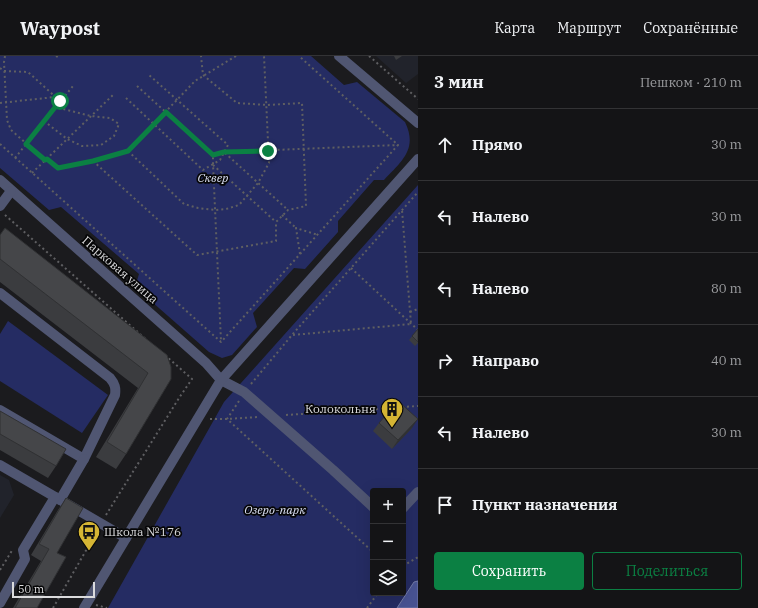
<!DOCTYPE html>
<html lang="ru">
<meta charset="utf-8">
<style>
body{margin:0;font-family:"IBM Plex Serif",serif;background:#1d1d1f;color:#f1f3f6}
.controls{position:absolute;right:12px;bottom:12px;display:grid;overflow:hidden;border-radius:4px;box-shadow:0 4px 16px #0002}
.controls button{width:36px;height:36px;display:grid;place-items:center;padding:0;border:0;border-bottom:1px solid #333335;background:#141416;color:#f1f3f6;font:20px sans-serif}
.scale{position:absolute;left:12px;bottom:10px;width:83px;box-sizing:border-box;padding-left:4px;border:2px solid #dbdbdd;border-top:0;font-size:11px;line-height:14px;white-space:nowrap;color:#dbdbdd;-webkit-text-stroke:3px #060607;paint-order:stroke}
.stop{position:absolute;width:12px;height:12px;margin:-9px;border:3px solid #0b8043;border-radius:50%;background:#fff}
.stop.end{background:#0b8043;border-color:#fff;box-shadow:0 1px 4px #0008}
.list{margin:0;padding:0;list-style:none}
h2{display:flex;justify-content:space-between;align-items:center;height:52px;margin:0;padding:0 16px;font-size:17px}
h2 small{font-size:13px;font-weight:400;color:#9d9ea1}
.list li{display:grid;grid-template-columns:26px 1fr auto;gap:12px;align-items:center;box-sizing:border-box;height:72px;padding:0 16px;border-top:1px solid #333335}
.list b{display:block;font-size:15px;white-space:nowrap}
.list em{font-size:13px;font-style:normal;color:#9d9ea1}
.actions{display:flex;gap:8px;padding:12px 16px}
.actions a{flex:1;padding:9px 0;border:1px solid #0b8043;border-radius:4px;text-align:center;font-size:14px;color:#0b8043}
.actions .main{background:#0b8043;color:#fff}
.icon{flex:none;width:22px;height:22px;fill:none;stroke:currentColor;stroke-width:2;stroke-linecap:round;stroke-linejoin:round}
.map{position:relative;flex:none;width:418px;height:552px;overflow:hidden}
header{display:flex;align-items:center;gap:24px;box-sizing:border-box;height:56px;padding:0 20px;background:#141416;border-bottom:1px solid #333335}
header strong{font-size:19px}
nav{display:flex;gap:22px;margin-inline-start:auto;font-size:14px}
main{display:flex}
aside{flex:1;background:#141416}
.map>svg:first-child{display:block}
.built{fill:#21232b}
.green{fill:#252c63;fill-rule:evenodd}
.water{fill:#485392;stroke:#747ca8}
.lines{fill:none;stroke-linecap:round;stroke-linejoin:round}
.path{stroke:#5f5f62;stroke-width:2;stroke-dasharray:2 3;stroke-linecap:butt}
.minor{stroke:#505672;stroke-width:10}
.wall{fill:#3b3c3f}
.shaded-wall{fill:#303133}
.building{fill:#454649;stroke:#303133}
.route{stroke:#0b8043;stroke-width:5}
.labels{text-anchor:middle;stroke-width:3.5;stroke-linejoin:round;paint-order:stroke}
.park-label{font-size:12px;font-style:italic;fill:#dde2f5;stroke:#060607}
.street-label{font-size:12px;fill:#dbdbdd;stroke:#060607}
.poi-label{font-size:12px;fill:#dbdbdd;stroke:#060607;text-anchor:end}
</style>
<header>
<strong>Waypost</strong>
<nav><a>Карта</a><a>Маршрут</a><a>Сохранённые</a></nav>
</header>
<main>
<div class="map">
<svg width="418" height="552" viewBox="0 0 418 552">
<rect width="100%" height="100%" fill="#1b1b1e"/>
<g class="built">
<path d="M376,0h42v18l-12,9z"/>
<path d="M0,419l9,5 5,15 -14,23z"/>
</g>
<g class="green">
<path d="M0,0h311l33,29 13,-3 48,40c13,27 -3,39 -21,58h-10l-36,41v11l-33,37 -11,-1 -41,45 4,14 -25,28 -10,3 -13,-6 -74,-65 4,-13 -78,-67 -12,3 -49,-42z"/>
<path d="M418,129v396l-4,1 -17,26h-289l116,-206zM373,435h30v102h-30z"/>
<path d="M8,265l100,74 -26,38 -82,-52v-47z"/>
</g>
<path class="water" d="M418,525v27h-21l17,-26z"/>
<g class="lines">
<g class="path">
<path d="M5,0l-1,6 3,58 4,10 34,30"/>
<path d="M56,0l2,1"/>
<path d="M236,0l-41,25 -67,70 56,53 14,4 17,2 11,-1 13,-4 19,-22 11,-20 -5,-107"/>
<path d="M369,0l49,43"/>
<path d="M0,12l4,3 24,1 32,29"/>
<path d="M137,30l76,69v9l8,177"/>
<path d="M126,42l77,72 17,-10 8,-15 -79,-70"/>
<path d="M0,47l64,-7"/>
<path d="M44,65l23,18 15,7 19,-1 13,-9 5,-12 -9,-6 -19,-2 -36,-9"/>
<path d="M0,88l221,198 177,-197 -99,-89"/>
<path d="M225,97l63,57"/>
<path d="M213,99l11,-3 174,-7"/>
<path d="M15,102l58,-72"/>
<path d="M47,103l11,9 35,-7 35,-10"/>
<path d="M93,105l104,94 79,-14v-19l12,-12 18,-4 -4,-103 -35,2 -30,-2 -34,-28 -2,-19"/>
<path d="M213,109l63,57"/>
<path d="M32,117l82,-79"/>
<path d="M5,159l144,127"/>
<path d="M282,159l14,13"/>
<path d="M300,198l-4,-26 22,7"/>
<path d="M351,212l67,62"/>
<path d="M410,256l8,-3"/>
<path d="M293,279l118,-11 -9,-114"/>
<path d="M251,328l41,-49 126,-143"/>
<path d="M239,345l-12,18 146,133"/>
<path d="M402,351l16,-1"/>
<path d="M286,359l108,-7"/>
<path d="M210,363h17l31,-2"/>
<path d="M106,459l73,-117 13,-19 -26,-23"/>
<path d="M403,510l15,-9"/>
<path d="M0,514l13,-21"/>
<path d="M96,549l11,3"/>
<path d="M53,552l43,-75"/>
<path d="M367,552l11,-15"/>
</g>
<g class="minor">
<path d="M339,0l79,67"/>
<path d="M0,124l206,183 15,17 23,12 89,78 40,37"/>
<path d="M0,150l11,-15"/>
<path d="M0,237l110,85c5,6 6,10 5,17l-31,64 -84,-49"/>
<path d="M0,409l126,73"/>
<path d="M60,444l24,-41"/>
<path d="M403,452l15,-16"/>
<path d="M0,547l25,-44 -2,-9 32,-53"/>
<path d="M84,552l137,-228 197,-221"/>
</g>
</g>
<g class="wall">
<path d="M394,0h8l-6,4z"/>
<path d="M0,179l167,120 -41,99 -10,15 -20,-12 42,-69 -138,-106z"/>
<path d="M418,273v14l-3,3 -6,-6z"/>
<path d="M0,355l56,55 -8,12 -48,-28z"/>
<path d="M379,367l33,5 -20,21 -19,-18z"/>
<path d="M66,442l-9,55 -20,55h-24l28,-47 -10,-6 27,-45z"/>
</g>
<path class="shaded-wall" d="M418,363l-6,9 -20,21 6,-9z"/>
<g class="building">
<path d="M5,172l162,127 4,12v12l-45,75 -19,-12 41,-69 -148,-114v-24z"/>
<path d="M418,273v13l-6,-6z"/>
<path d="M398,345l20,18 -20,21 -19,-17z"/>
<path d="M0,355l66,38 -10,17 -56,-32z"/>
<path d="M66,442l17,10 -26,45 9,4 -29,51h-22l34,-59 -10,-5z"/>
</g>
<g class="lines">
<path class="route" d="M60,45l-34,43 19,16 2,-1 11,9 35,-7 35,-10 38,-39 47,43 11,-3 44,-1"/>
</g>
<defs>
<g id="building-pin" transform="scale(1.15)"><path d="M0 17L-7.5 6A9.5 9.5 0 1 1 7.5 6Z" fill="#d5b534" stroke="#060607"/><path d="M-4-6H4V6H1V3H-1V6H-4ZM-2.5-4.3h1.7v1.8h-1.7ZM.8-4.3h1.7v1.8H.8ZM-2.5-1h1.7V.8h-1.7ZM.8-1h1.7V.8H.8Z" fill="#111"/></g>
<g id="bus-pin" transform="scale(1.15)"><path d="M0 17L-7.5 6A9.5 9.5 0 1 1 7.5 6Z" fill="#d5b534" stroke="#060607"/><path d="M-5-6H5V4H4V6H2V4H-2V6H-4V4H-5ZM-3.5-4V0h7V-4ZM-3.5 1.2v1.5H-2V1.2ZM2 1.2v1.5H3.5V1.2Z" fill="#111"/></g>
</defs>
<g fill-rule="evenodd">
<use href="#building-pin" x="392" y="353"/>
<use href="#bus-pin" x="89" y="476"/>
</g>
<g class="labels">
<g class="park-label">
<text x="213" y="126">Сквер</text>
<text x="275" y="458">Озеро-парк</text>
</g>
<g class="street-label">
<text transform="translate(120 214) rotate(41)" y="4">Парковая улица</text>
</g>
<g class="poi-label">
<text x="376" y="357">Колокольня</text>
<text x="104" y="480" text-anchor="start">Школа №176</text>
</g>
</g>
</svg>
<div class="controls">
<button>+</button>
<button>−</button>
<button><svg class="icon" aria-label="layers" viewBox="0 0 24 24"><path d="M12 4l9 5-9 5-9-5zM3 14l9 5 9-5"/></svg></button>
</div>
<div class="scale">50 m</div>
<div class="stop" style="left:60px;top:45px"></div>
<div class="stop end" style="left:268px;top:95px"></div>
</div>
<aside>
<h2>3 мин<small>Пешком · 210 m</small></h2>
<ul class="list">
<li><svg class="icon" aria-label="ahead" viewBox="0 0 24 24"><path d="M12 20V5M6 11l6-6 6 6"/></svg><div><b>Прямо</b></div><em>30 m</em></li>
<li><svg class="icon" aria-label="left" viewBox="0 0 24 24"><path d="M17 20v-9H6M10 6l-5 5 5 5"/></svg><div><b>Налево</b></div><em>30 m</em></li>
<li><svg class="icon" aria-label="left" viewBox="0 0 24 24"><path d="M17 20v-9H6M10 6l-5 5 5 5"/></svg><div><b>Налево</b></div><em>80 m</em></li>
<li><svg class="icon" aria-label="right" viewBox="0 0 24 24"><path d="M7 20v-9h11M14 6l5 5-5 5"/></svg><div><b>Направо</b></div><em>40 m</em></li>
<li><svg class="icon" aria-label="left" viewBox="0 0 24 24"><path d="M17 20v-9H6M10 6l-5 5 5 5"/></svg><div><b>Налево</b></div><em>30 m</em></li>
<li><svg class="icon" aria-label="arrive" viewBox="0 0 24 24"><path d="M6 21V4h12l-3 4 3 4H6"/></svg><div><b>Пункт назначения</b></div></li>
</ul>
<div class="actions"><a class="main">Сохранить</a><a>Поделиться</a></div>
</aside>
</main>
